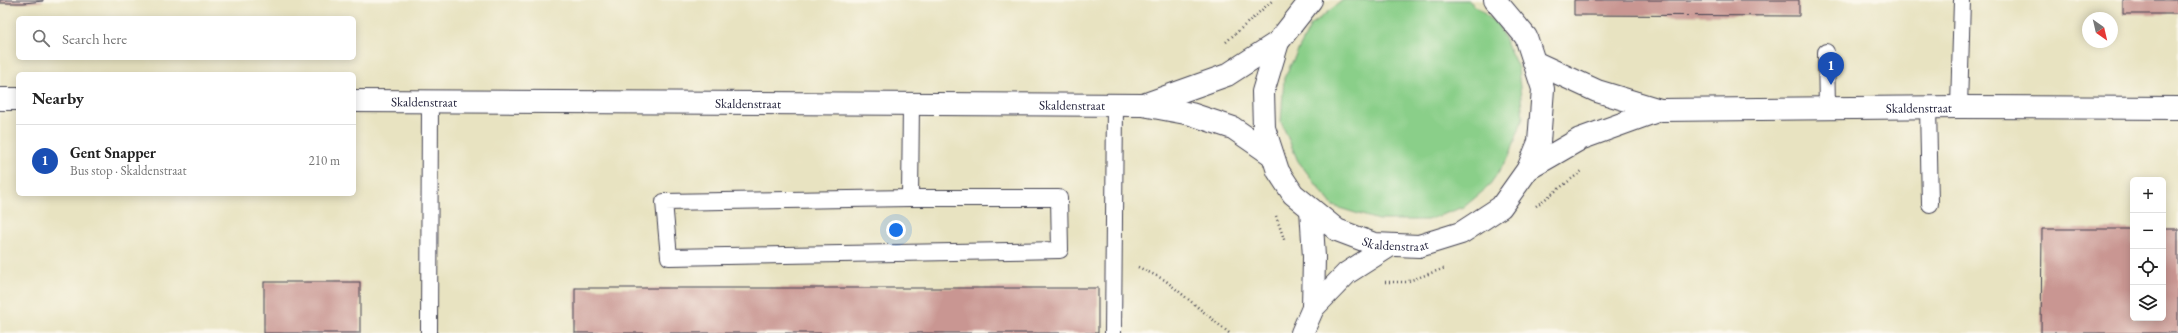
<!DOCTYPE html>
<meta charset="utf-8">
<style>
body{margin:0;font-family:"EB Garamond",serif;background:#f2f2f2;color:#222}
.controls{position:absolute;right:12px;bottom:12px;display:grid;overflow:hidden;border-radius:6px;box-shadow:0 2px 10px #0003}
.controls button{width:36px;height:36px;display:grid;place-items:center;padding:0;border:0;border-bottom:1px solid #e0e0e0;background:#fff;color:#222;font:20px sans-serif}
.compass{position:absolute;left:2082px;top:12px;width:36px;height:36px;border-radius:50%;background:#fff;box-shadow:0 2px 10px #0003;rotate:146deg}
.you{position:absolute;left:896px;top:230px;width:14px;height:14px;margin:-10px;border:3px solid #fff;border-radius:50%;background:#1a73e8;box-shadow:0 0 0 6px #1a73e833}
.badge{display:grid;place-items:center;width:26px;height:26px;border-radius:50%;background:#ea580c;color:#fff;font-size:13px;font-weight:700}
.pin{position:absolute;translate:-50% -33px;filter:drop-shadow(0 1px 2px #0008)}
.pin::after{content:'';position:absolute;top:21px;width:14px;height:12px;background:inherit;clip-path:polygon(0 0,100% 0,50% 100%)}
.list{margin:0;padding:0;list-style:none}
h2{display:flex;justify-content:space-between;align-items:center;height:52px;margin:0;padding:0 16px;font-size:17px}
h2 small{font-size:13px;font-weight:400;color:#767676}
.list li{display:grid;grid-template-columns:26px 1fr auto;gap:12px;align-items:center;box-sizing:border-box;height:72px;padding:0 16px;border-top:1px solid #e0e0e0}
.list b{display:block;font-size:15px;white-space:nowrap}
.list p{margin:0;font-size:13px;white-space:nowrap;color:#767676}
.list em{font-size:13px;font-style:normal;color:#767676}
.icon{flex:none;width:22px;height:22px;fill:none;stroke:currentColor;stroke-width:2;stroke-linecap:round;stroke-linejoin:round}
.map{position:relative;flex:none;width:2178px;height:333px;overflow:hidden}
.search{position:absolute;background:#fff;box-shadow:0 2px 10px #0003;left:16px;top:16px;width:340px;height:44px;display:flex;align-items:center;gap:10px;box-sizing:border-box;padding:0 14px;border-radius:6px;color:#767676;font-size:15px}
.panel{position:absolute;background:#fff;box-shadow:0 2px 10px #0003;left:16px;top:72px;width:340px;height:124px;border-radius:6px}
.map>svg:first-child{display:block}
.green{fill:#8acf89;stroke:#567862}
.building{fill:#c99692}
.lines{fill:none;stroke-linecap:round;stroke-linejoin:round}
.lane-casing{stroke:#403f4f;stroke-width:18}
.street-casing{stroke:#403f4f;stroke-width:24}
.path{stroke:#403f4f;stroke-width:2.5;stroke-dasharray:1 3;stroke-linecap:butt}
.lane{stroke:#fff;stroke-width:16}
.street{stroke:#fff;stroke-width:22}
.labels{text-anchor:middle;stroke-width:3.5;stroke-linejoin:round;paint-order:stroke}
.street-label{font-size:13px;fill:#22223b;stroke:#fbf7ec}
</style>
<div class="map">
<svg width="2178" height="333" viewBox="0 0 2178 333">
<rect width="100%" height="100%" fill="#fbf7ec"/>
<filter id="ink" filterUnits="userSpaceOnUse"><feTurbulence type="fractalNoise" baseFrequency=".025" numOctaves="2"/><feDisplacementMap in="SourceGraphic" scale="8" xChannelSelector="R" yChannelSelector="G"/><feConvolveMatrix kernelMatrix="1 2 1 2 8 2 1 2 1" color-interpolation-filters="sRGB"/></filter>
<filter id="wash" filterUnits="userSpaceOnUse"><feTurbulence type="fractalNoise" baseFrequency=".012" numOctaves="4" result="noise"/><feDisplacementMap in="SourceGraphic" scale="16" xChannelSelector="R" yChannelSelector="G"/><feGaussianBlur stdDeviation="0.9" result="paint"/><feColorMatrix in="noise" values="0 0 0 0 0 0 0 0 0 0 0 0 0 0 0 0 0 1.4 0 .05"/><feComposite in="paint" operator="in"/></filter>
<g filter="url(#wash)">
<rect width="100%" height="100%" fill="#e8e3c1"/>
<path class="green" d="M1343,0h125l30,25 20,43 5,50 -14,39 -21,30 -24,20 -37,13h-49l-45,-14 -35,-45 -17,-39 3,-44 27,-53z"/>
<g id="blocks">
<g class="building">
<path d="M0,0h43v1l-19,2h-24z"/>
<path d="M1574,0h225v16l-225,-1z"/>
<rect x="2123" y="0" width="55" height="14"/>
<path d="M2042,229h91v89h30v-89h15v104h-137z"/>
<rect x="264" y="282" width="96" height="51"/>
<rect x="575" y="288" width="523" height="45"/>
</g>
</g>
</g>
<g filter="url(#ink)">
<use href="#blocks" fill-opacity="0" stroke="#403f4f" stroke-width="1"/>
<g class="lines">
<g class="lane-casing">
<g id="lane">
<path d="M1826,52l1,56"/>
<path d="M1928,107l2,97"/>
<path d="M1959,107l3,-107"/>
<path d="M910,198h149l1,52 -391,7 -5,-55z"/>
<path d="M910,198l1,-94"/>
<path d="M429,333l1,-231"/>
<path d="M1113,333l2,-228"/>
</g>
</g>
<g class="street-casing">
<g id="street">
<path id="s1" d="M1311,0l-33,42 -15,50 1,36 14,43 15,23 44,36 37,14 45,2 42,-13 40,-26 27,-38 11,-27 4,-53 -17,-52 -31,-37"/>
<path id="s2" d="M1534,62l63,29 63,19 299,-3 219,1"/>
<path d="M0,99h18"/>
<path id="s3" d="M354,101l789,4 48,9 42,14 39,27"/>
<path d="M1143,105l84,-30 51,-33"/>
<path d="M1528,169l52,-30 80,-29"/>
<path d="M1311,209l3,48 -1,51"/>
<path d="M1302,333l11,-25 34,-35 44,-28"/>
</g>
</g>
<g class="path">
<path d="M1226,42l47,-42"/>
<path d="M1536,206l46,-35"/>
<path d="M1276,216l9,26"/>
<path d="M1138,267l27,13 64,53"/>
<path d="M1385,282h21l39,-14"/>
</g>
<use href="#lane" class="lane"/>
<use href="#street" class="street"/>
</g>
</g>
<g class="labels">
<g class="street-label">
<text dy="5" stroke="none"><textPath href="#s3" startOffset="70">Skaldenstraat</textPath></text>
<text dy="5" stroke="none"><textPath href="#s3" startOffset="394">Skaldenstraat</textPath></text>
<text dy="5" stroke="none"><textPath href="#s3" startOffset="718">Skaldenstraat</textPath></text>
<text dy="5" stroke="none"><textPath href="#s2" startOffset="394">Skaldenstraat</textPath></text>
<text dy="5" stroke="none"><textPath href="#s1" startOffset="332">Skaldenstraat</textPath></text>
</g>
</g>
</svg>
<div class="controls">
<button>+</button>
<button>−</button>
<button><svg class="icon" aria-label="locate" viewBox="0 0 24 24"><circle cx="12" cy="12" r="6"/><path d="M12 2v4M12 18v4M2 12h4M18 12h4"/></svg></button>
<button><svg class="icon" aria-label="layers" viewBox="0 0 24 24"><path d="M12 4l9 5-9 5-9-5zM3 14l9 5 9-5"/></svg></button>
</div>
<svg class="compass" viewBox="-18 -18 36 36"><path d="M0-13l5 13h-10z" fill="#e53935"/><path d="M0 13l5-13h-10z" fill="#767676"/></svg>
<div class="you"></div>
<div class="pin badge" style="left:1831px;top:85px;background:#1a4fb4">1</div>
<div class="search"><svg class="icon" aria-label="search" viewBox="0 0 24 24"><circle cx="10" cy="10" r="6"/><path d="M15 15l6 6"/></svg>Search here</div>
<section class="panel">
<h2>Nearby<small></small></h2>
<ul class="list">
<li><span class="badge" style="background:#1a4fb4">1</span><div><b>Gent Snapper</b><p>Bus stop · Skaldenstraat</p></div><em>210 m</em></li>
</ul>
</section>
</div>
